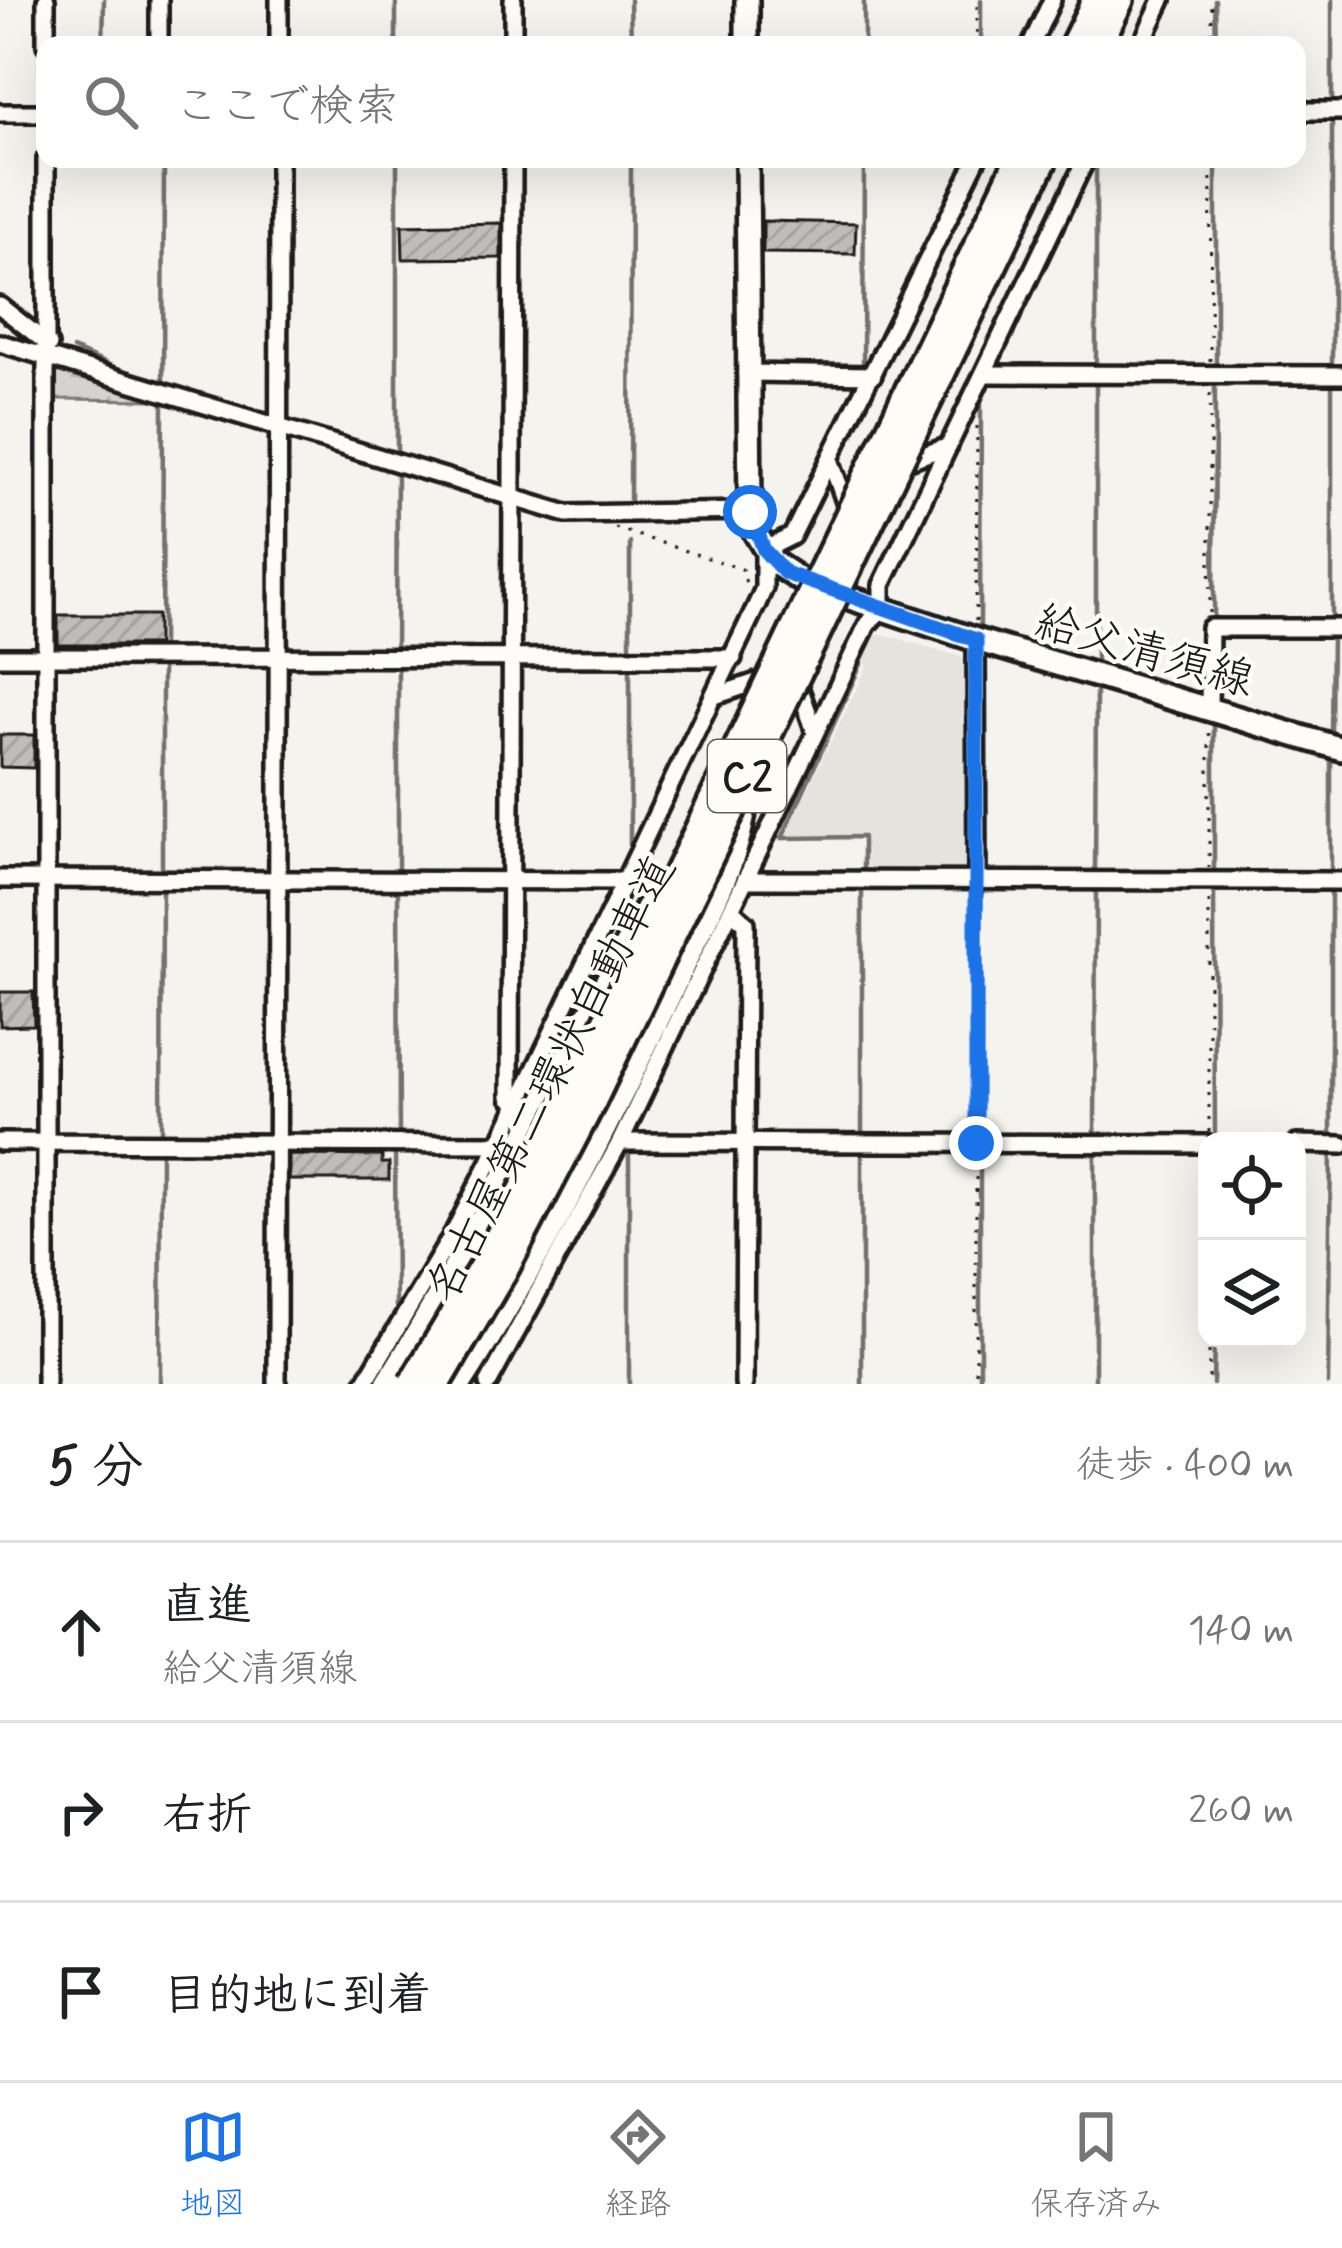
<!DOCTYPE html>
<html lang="ja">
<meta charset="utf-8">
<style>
body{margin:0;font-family:Mynerve,"Klee One",sans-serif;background:#f2f2f2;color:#202124}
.controls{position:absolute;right:36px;bottom:36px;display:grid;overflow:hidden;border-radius:24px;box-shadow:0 12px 48px #0002}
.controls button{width:108px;height:108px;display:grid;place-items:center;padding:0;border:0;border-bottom:3px solid #e0e0e0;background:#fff;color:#202124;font:60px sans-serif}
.stop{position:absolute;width:36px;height:36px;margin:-27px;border:9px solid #1a73e8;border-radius:50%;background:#fff}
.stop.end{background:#1a73e8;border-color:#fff;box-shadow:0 3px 12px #0008}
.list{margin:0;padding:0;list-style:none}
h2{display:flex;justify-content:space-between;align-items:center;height:156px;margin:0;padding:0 48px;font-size:51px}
h2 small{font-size:39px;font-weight:400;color:#757577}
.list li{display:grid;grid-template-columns:78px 1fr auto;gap:36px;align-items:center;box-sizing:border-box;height:180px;padding:0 48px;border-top:3px solid #e0e0e0}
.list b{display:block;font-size:45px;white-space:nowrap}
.list p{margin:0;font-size:39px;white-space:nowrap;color:#757577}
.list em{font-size:39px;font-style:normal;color:#757577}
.icon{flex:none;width:66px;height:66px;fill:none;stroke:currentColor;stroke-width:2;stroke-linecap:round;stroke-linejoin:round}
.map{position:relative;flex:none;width:1342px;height:1384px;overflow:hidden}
.search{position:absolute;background:#fff;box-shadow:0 12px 48px #0002;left:36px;right:36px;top:36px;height:132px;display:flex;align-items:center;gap:30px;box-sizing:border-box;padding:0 42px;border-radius:24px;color:#757577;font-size:45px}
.sheet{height:696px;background:#fff}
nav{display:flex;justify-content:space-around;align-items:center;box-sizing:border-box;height:168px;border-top:3px solid #e0e0e0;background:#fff;font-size:33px;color:#757577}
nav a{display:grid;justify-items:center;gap:6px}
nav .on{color:#1a73e8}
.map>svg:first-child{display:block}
.built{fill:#e4e3de}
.forest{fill:url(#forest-firs);stroke:#787876;stroke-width:3}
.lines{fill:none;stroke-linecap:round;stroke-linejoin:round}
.stream{stroke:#72716f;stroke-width:4.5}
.building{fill:url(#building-hatch);stroke:#1c1c1c;stroke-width:3}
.minor-casing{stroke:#1c1c1c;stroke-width:24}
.secondary-casing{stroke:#1c1c1c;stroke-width:30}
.motorway-casing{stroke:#1c1c1c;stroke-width:36}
.path{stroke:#1c1c1c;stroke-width:3;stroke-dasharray:3 9;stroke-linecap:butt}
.minor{stroke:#fdfcf7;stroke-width:15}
.secondary{stroke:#fdfcf7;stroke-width:21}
.motorway{stroke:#fdfcf7;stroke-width:27}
.motorway-bridge-casing{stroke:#1c1c1c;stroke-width:36;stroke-linecap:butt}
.motorway-bridge{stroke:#fdfcf7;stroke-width:27}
.route{stroke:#1a73e8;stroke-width:15}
.labels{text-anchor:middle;stroke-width:9;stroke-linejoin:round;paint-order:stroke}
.shield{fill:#fdfcf7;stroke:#605f5e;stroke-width:3}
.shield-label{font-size:42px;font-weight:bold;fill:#1c1c1c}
.street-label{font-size:45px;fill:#1c1c1c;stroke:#fdfcf7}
</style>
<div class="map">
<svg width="1342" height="1384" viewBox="0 0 1342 1384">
<defs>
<pattern id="forest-firs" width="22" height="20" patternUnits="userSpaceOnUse" patternTransform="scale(3)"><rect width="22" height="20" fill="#d4d3cf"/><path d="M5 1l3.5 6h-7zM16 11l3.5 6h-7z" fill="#b5b5b1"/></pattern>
<pattern id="building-hatch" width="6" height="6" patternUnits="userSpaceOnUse" patternTransform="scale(3)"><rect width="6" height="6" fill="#bebdba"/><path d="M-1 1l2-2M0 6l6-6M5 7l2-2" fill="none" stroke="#a3a29f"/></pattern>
</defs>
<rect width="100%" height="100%" fill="#f4f3ee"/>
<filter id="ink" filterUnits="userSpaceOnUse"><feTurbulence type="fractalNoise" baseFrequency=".00833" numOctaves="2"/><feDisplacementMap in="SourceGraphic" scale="24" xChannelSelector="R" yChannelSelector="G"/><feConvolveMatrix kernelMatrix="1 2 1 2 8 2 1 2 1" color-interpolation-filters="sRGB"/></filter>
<g filter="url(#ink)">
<path class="built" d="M882,634l90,26v218h-105l-1,-43 -81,1 83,-171 -6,-4 13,-26z"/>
<path class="forest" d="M56,365l103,35 -104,-1z"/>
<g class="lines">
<g class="stream">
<path d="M396,0v45"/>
<path d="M630,0l1,45"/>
<path d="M1215,0l1,45"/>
<path d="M103,45l1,-45"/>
<path d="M864,45v-45"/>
<path d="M981,45v-45"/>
<path d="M1131,45l22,-45"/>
<path d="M40,46v60"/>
<path d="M1332,106v-106"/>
<path d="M397,159v297"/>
<path d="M1216,159v211"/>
<path d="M1096,163v207"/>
<path d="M1018,283l59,-124"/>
<path d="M73,349l62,27"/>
<path d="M863,370l1,-211"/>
<path d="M1332,370v-252"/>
<path d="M163,385l1,-226"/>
<path d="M516,490l49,14 57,1"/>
<path d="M630,502l1,-343"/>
<path d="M630,543v107"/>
<path d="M1214,622l1,-242"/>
<path d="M1332,624v-245"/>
<path d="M980,625l1,-222"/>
<path d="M1034,644l16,5"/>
<path d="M1059,651l39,12"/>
<path d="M162,652l1,-252"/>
<path d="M396,652l1,-182"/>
<path d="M861,664l-79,174 81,-1v41"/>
<path d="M1096,664v-286"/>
<path d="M1107,665l63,19"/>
<path d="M1178,687l26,8"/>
<path d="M1225,701l117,36"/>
<path d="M1214,725v153"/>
<path d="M1331,733l1,-101"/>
<path d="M1331,760v118"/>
<path d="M630,844v-180"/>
<path d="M398,873v-211"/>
<path d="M162,874v-211"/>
<path d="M1095,878l1,-189"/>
<path d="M398,885l1,251"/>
<path d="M1214,887l1,253h79"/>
<path d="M161,1137l1,-252"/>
<path d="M862,1139v-252"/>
<path d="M980,1139l1,-250"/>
<path d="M1095,1139l1,-252"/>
<path d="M1331,1140v-252"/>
<path d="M395,1150l1,157"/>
<path d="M1095,1150v234"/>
<path d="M491,1175l152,-312"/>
<path d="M408,1328l41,-74"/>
<path d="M160,1384l1,-234"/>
<path d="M373,1384l23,-36"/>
<path d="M629,1384v-235"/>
<path d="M862,1384v-234"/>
<path d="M980,1384v-234"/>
<path d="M1213,1384l1,-45"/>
<path d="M1328,1384l3,-234"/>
</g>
</g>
<g class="building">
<path d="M763,221l93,2 -1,31 -92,-1z"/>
<path d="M501,223v35l-98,1 -1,-34z"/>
<rect x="58" y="615" width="99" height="30"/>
<path d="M0,735h34v33l-34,-1z"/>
<path d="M0,992h33l1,33 -34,1z"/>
<path d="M289,1155l93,1v7h7v17h-100z"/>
</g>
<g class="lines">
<g class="minor-casing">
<g id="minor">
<path d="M46,45v-45"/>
<path d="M159,45v-45"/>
<path d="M279,45v-45"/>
<path d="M513,45v-45"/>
<path d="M1031,45l21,-45"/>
<path d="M1141,45l21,-45"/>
<path d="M1297,111h45"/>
<path d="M0,113h45"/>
<path d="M46,159v1225"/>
<path d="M513,159l-3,938 9,7"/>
<path d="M0,306l49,39"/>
<path d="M0,343l567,171 183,-3"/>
<path d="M746,373l127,2"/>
<path d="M984,374l358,1"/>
<path d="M831,462l14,40"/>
<path d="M895,465l54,-19"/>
<path d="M976,640l1,243"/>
<path d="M0,657l733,1"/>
<path d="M796,678l19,54"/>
<path d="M715,696l44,-15"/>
<path d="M1209,708l1,-80h132"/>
<path d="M0,879l625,2"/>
<path d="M745,880l597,1"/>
<path d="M731,910l15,13 -2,461"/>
<path d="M0,1142l499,2"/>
<path d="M620,1142l587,2"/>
<path d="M1297,1144l45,1"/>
<path d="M277,1384l2,-1225"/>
<path d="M364,1384l90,-152 45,-88 258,-540 7,-16v-38l28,-14 185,-377"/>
<path d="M488,1384l132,-242 247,-517 15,-17v-23l204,-426"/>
</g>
</g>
<g class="secondary-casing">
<g id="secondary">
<path d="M747,45v-45"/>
<path d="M747,159l3,352 5,21 18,30 32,21 171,57 366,109"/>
</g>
</g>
<g class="motorway-casing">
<g id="motorway">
<path d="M1075,45l22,-45"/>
<path d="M1097,45l22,-45"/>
<path d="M390,1384c96,-154 171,-318 259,-475"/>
<path d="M457,1384c85,-133 155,-272 221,-414 26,-57 64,-117 65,-181"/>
</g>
</g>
<g class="path">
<path d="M977,45v-45"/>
<path d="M1211,45l1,-45"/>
<path d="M1210,361l1,-202"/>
<path d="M615,528l127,41 5,18"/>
<path d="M1210,613v-224"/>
<path d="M976,621l1,-200"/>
<path d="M1209,868v-140"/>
<path d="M976,1127l1,-230"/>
<path d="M1209,1132v-236"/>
<path d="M1209,1339v45"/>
<path d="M976,1384v-229"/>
</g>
<use href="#minor" class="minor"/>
<use href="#secondary" class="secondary"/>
<use href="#motorway" class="motorway"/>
<g class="motorway-bridge-casing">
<g id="motorway-bridge">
<path d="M413,1384l76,-126 86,-168 445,-931"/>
<path d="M436,1384l70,-119 86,-165 451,-941"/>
</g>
</g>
<use href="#motorway-bridge" class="motorway-bridge"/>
</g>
</g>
<g class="lines" filter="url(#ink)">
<path class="route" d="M750,512l14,38 21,23 191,67v503"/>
</g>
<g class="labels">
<rect class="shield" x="708" y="740" width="78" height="72" rx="9"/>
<g class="shield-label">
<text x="747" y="791">C2</text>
</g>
<g class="street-label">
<text transform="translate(1145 649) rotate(16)" y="16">給父清須線</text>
<text transform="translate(549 1078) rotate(-63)" y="16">名古屋第二環状自動車道</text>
</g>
</g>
</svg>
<div class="controls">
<button><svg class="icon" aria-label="locate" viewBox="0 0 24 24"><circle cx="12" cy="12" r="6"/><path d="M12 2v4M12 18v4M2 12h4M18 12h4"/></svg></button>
<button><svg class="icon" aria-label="layers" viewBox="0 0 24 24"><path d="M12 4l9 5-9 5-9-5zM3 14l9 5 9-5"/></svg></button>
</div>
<div class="stop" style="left:750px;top:512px"></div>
<div class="stop end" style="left:976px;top:1143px"></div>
<div class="search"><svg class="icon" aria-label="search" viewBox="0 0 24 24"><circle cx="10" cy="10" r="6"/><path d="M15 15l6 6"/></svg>ここで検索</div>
</div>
<section class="sheet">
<h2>5 分<small>徒歩 · 400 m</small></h2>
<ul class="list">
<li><svg class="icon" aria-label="ahead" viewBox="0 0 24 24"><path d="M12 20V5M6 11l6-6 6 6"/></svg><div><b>直進</b><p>給父清須線</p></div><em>140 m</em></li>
<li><svg class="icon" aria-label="right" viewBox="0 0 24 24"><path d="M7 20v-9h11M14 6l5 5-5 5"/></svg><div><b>右折</b></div><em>260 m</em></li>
<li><svg class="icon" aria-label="arrive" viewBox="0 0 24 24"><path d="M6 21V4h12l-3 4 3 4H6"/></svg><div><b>目的地に到着</b></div></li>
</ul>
</section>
<nav>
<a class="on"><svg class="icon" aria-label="map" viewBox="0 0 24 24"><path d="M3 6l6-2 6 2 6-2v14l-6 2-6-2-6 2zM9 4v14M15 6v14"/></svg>地図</a>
<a><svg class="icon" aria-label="directions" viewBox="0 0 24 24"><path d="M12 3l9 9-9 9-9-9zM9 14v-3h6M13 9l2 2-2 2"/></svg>経路</a>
<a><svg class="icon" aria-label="saved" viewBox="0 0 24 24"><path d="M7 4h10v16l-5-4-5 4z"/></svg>保存済み</a>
</nav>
